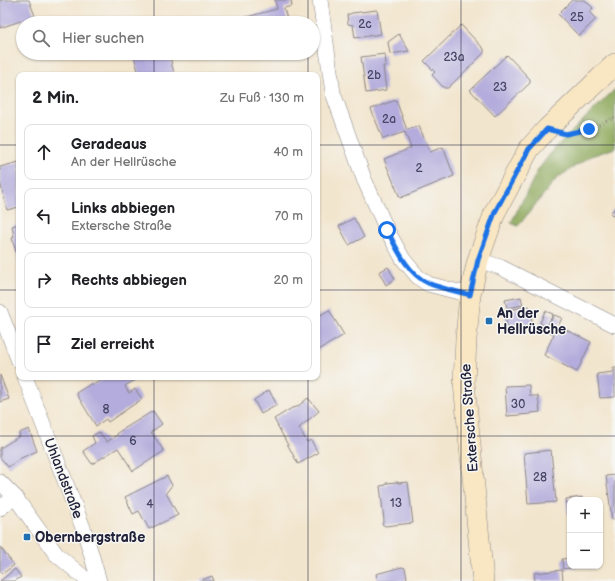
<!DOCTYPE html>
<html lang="de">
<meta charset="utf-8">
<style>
body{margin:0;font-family:"Balsamiq Sans",sans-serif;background:#f6f6f6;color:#202124}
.controls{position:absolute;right:12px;bottom:12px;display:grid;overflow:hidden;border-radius:8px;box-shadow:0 1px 3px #0004}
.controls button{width:36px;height:36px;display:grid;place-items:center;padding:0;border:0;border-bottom:1px solid #e0e0e0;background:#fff;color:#202124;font:20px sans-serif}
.stop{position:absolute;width:12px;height:12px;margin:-9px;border:3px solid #1a73e8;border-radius:50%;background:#fff}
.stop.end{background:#1a73e8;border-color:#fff;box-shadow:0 1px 4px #0008}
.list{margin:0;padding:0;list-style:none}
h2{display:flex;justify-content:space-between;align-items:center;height:52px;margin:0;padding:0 16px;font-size:17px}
h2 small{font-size:13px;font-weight:400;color:#757577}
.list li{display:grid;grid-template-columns:26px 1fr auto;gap:12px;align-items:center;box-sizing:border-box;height:56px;margin:0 8px 8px;padding:0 8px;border:1px solid #e0e0e0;border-radius:8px}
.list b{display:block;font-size:15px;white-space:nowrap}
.list p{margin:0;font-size:13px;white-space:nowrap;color:#757577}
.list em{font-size:13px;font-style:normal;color:#757577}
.icon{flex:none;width:22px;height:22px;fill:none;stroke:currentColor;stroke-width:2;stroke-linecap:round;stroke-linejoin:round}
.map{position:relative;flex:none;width:615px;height:581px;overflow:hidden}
.search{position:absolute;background:#fff;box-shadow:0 1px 3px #0004;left:16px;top:16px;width:304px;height:44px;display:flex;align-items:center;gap:10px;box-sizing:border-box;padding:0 14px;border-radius:22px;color:#757577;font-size:15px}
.panel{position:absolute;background:#fff;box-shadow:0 1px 3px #0004;left:16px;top:72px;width:304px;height:308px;border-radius:8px}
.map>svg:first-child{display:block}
.forest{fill:#8da85a;stroke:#58654a}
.building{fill:#b3acdc}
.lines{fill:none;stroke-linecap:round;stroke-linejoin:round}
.street-casing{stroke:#8a8484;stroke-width:16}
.secondary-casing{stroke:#8a8484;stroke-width:22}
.path{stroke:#8a8484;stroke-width:2.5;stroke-dasharray:1 3;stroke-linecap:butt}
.street{stroke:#fff;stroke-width:15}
.secondary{stroke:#f9e7c3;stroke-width:21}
.route{stroke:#1a73e8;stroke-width:5}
.grid{fill:none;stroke:#22223b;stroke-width:1;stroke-opacity:0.55}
.poi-dot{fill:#1f6fb2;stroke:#f6f6f2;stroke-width:1.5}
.labels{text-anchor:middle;stroke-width:3;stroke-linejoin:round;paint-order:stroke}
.number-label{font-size:12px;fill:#464463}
.poi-label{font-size:14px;font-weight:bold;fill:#22223b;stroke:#f6f6f2;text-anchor:start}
.street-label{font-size:14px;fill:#22223b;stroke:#f6f6f2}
</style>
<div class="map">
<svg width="615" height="581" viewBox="0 0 615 581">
<rect width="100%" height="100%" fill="#f6f6f2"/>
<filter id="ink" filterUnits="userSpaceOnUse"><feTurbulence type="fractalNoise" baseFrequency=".025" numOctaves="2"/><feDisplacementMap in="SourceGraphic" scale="8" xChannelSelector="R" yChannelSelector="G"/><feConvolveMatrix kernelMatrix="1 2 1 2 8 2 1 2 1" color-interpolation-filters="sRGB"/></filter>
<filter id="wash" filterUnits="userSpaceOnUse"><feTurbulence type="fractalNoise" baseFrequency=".012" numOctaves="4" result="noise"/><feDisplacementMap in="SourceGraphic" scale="16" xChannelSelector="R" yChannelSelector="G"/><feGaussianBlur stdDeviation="0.9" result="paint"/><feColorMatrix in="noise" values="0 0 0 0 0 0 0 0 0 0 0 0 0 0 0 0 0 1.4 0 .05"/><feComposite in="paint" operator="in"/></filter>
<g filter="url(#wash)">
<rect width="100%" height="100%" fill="#f2e5cd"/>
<path class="forest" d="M615,89v59l-24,8 -34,22 -39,48 -7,-3 27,-53 15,-20z"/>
<g id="blocks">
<g class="building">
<path d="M0,0h29l6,16 -35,12z"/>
<path d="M275,0h16l1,6 -8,2 4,15h-52l-1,-3 42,-11z"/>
<path d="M572,0h13l8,8 -4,4 7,7 -17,17 -21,-22z"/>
<path d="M377,10l4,24 -26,4 -2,-13 -5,-1 -1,-9 5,-2z"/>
<path d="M461,25l23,24v4l-36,35h-4l-12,-13 3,-3 -11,-11z"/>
<path d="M399,34l10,17 -19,3 -2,-12z"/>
<path d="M147,53h22l5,20 -6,2h-29l-5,-19z"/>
<path d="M385,54l1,12h-3l3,24 -20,3 -5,-36z"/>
<path d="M507,55l23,24v4l-35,33 -25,-26z"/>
<path d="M396,100l11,30 12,-4 11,26 13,-5 11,29 -54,22 -16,-39 27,-11 -6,-16 -22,7 -12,-30z"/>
<path d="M19,162v45l-12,3 -7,-28v-15z"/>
<path d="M615,208v10l-5,-5z"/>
<path d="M354,218l10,19 -15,8 -10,-19z"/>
<path d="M19,224v38l-7,-24 2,-1 -2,-11z"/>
<path d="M388,267l7,12 -9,6 -7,-13z"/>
<path d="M521,297l2,8 -16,3 -2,-8z"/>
<path d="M529,306l4,19 -25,5 -4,-19z"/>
<path d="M329,310l15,25 -27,16v-34z"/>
<path d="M545,311l8,3 -6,13 -7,-4z"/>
<path d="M554,315l8,3 -4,8 33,16 -14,30 -33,-17 10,-21 -8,-4z"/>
<path d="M615,367v30l-15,1 -3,-24 16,-2v-4z"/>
<path d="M0,375l9,24 -9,3z"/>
<path d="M107,377h28l2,2 -12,7 4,7 6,-4 7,10 -34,23 -2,-3 -10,7 -20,-33 16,-10 1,2z"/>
<path d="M529,385l1,11h8l2,16 -9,1v1l-24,2 -2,-30z"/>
<path d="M269,390l8,15 -16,9 -7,-14z"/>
<path d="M308,398l11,13 -20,17 8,14 4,-2 7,13 -20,11 -24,-45 18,-11 5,-1z"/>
<path d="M153,411l9,13 -11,8 13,19 -31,20 -15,-23 -26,16 -9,-13 12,-8 -3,-7 7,-4 8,10 11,-8 -1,-1z"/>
<path d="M29,429l8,22 -16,7 -13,9 -8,-10v-9l20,-12 -1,-3z"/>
<path d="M551,450l5,52 -28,2 -4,-51z"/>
<path d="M615,475v44l-3,1 -6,-44z"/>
<path d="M167,476l5,9 -6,8 12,22 -29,14 -10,-18 -6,3 -8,-17z"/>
<path d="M398,482v1l10,-1 5,41 -28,3 -3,-2 2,-4 -4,-34 6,-1v-2z"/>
<path d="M582,497v3h-12v15h-2l-2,-16z"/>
<path d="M0,547l14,18 -12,9 -2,-2z"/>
<path d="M570,558v8h8v1l-15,2 -1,-10z"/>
<path d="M402,567l3,1 2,10 -2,1v2h-27l-2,-7z"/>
<path d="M15,569l6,8 -6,4h-15z"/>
<path d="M562,570l1,11h-28l-1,-8z"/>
<path d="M212,576l2,5h-15z"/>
</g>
</g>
</g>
<g filter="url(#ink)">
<use href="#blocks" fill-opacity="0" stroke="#8a8484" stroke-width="1"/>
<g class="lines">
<g class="street-casing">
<g id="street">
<path d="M320,0l13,93 31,86 23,51 16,29 15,18 10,7 42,11"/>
<path d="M478,260l22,7 115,58"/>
<path d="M0,312l19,49"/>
<path d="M25,377l60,156 14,48"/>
<path d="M0,482l15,15 41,57 32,27"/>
<path d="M0,508l15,-11"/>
</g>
</g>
<g class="secondary-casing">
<path id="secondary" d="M483,581l-19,-198 2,-44 4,-44 8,-35 17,-48 34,-63 18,-20 68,-65"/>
</g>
<path class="path" d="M572,132l17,-3 26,-12"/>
<use href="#street" class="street"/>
<use href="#secondary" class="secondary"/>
</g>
</g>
<g class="lines" filter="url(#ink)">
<path class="route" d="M387,230c10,19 21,44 41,53 13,6 29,8 42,12l8,-35 17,-48 34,-63 18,-20 19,5 23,-5"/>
</g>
<path class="grid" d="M154,0v23M308,0v23M461,0v581M154,53v22M308,53v22M0,145h19M317,145h298M0,290h19M317,290h298M154,377v204M308,377v204M0,436h615"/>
<g class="poi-dot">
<rect x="485" y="317" width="8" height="8" rx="2"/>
<rect x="23" y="533" width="8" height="8" rx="2"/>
</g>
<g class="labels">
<g class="number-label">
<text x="577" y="21">25</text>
<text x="365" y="28">2c</text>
<text x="454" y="61">23a</text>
<text x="374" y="79">2b</text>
<text x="500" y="91">23</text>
<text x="389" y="123">2a</text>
<text x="419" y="172">2</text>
<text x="518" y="408">30</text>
<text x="106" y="413">8</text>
<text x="133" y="445">6</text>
<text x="540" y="481">28</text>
<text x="396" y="507">13</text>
<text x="150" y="508">4</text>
</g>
<g class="poi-label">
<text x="497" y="318">An der<tspan x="497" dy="16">Hellrüsche</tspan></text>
<text x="35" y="542">Obernbergstraße</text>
</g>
<g class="street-label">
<text transform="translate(469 418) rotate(-94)" y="5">Extersche Straße</text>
<text transform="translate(64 478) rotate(69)" y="5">Uhlandstraße</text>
</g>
</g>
</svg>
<div class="controls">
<button>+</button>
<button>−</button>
</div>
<div class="stop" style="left:387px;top:230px"></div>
<div class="stop end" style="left:589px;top:129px"></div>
<div class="search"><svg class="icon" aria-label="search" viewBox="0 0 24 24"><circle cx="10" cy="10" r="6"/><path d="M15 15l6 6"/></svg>Hier suchen</div>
<section class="panel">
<h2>2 Min.<small>Zu Fuß · 130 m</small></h2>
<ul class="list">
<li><svg class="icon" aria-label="ahead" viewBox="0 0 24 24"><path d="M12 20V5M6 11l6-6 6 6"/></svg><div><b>Geradeaus</b><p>An der Hellrüsche</p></div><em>40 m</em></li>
<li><svg class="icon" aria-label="left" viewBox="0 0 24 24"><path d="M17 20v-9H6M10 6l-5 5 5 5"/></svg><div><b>Links abbiegen</b><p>Extersche Straße</p></div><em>70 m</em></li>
<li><svg class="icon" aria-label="right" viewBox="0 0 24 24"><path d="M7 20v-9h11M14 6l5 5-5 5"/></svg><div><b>Rechts abbiegen</b></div><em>20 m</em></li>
<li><svg class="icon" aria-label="arrive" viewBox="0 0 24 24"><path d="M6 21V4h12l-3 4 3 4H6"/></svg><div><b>Ziel erreicht</b></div></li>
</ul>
</section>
</div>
